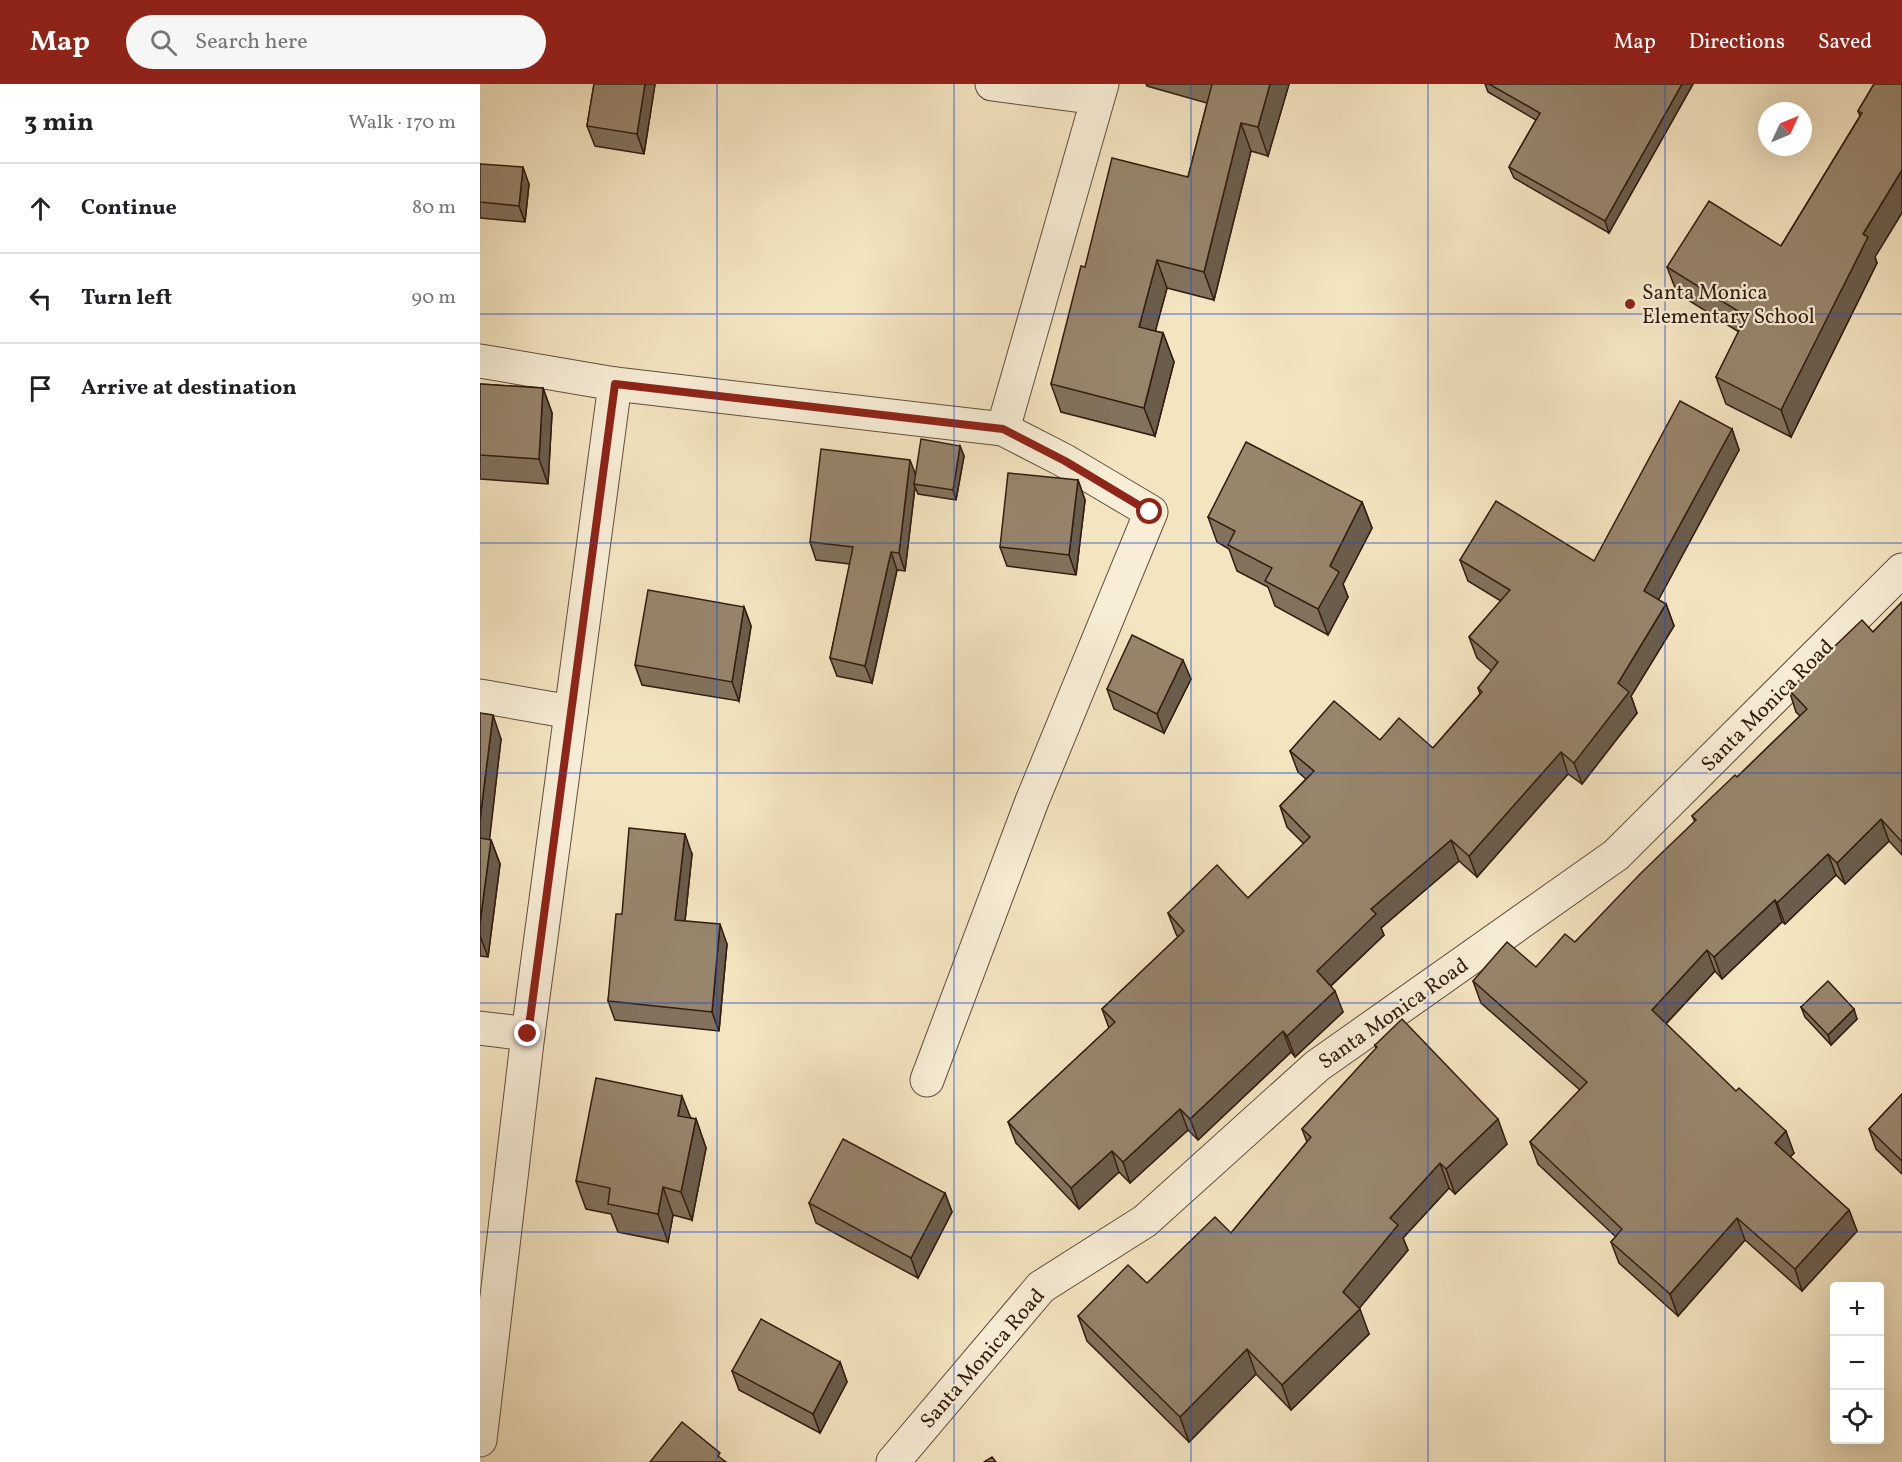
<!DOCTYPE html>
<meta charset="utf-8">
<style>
body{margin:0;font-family:Vollkorn,serif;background:#f6f6f6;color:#202124}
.controls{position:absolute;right:18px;bottom:18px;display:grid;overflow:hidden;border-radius:6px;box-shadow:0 6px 24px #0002}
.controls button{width:54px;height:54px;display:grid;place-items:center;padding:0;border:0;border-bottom:2px solid #e0e0e0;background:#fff;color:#202124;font:30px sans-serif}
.compass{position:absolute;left:1278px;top:18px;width:54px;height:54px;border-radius:50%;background:#fff;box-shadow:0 6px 24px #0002;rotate:46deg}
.stop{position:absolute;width:18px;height:18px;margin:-14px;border:4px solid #8f2418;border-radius:50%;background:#fff}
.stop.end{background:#8f2418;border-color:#fff;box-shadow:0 2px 6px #0008}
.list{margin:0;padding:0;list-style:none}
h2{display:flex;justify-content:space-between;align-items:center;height:78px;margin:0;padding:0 24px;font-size:26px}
h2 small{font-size:20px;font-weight:400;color:#757577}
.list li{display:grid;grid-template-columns:39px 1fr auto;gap:18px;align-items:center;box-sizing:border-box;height:90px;padding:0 24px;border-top:2px solid #e0e0e0}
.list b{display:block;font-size:22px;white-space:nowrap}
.list em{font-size:20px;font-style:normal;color:#757577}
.icon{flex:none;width:33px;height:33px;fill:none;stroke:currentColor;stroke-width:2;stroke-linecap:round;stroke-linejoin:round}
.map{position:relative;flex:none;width:1422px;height:1378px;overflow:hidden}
header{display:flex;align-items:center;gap:36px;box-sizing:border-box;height:84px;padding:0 30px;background:#8f2418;color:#fff}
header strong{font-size:28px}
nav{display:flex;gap:33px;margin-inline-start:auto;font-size:21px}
.search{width:420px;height:54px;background:#f6f6f6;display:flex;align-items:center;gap:15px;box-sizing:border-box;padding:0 21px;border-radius:33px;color:#757577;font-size:22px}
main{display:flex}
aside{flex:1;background:#fff}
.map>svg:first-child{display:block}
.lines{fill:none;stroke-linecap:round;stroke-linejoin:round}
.minor-casing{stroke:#634e3c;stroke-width:35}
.minor{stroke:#f8eed7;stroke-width:33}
.wall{fill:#82725d;stroke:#331c0f;stroke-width:1.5}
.shaded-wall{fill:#6a5d4c;stroke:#331c0f;stroke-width:1.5}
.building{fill:#97856c;stroke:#331c0f;stroke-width:1.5}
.route{stroke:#8f2418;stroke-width:8}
.grid{fill:none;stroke:#1d4ed8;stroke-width:1.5;stroke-opacity:0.55}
.poi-dot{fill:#8f2418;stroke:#f8eed7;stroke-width:2}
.labels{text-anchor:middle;stroke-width:4.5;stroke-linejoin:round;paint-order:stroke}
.poi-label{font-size:21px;fill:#331c0f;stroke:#f8eed7;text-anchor:start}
.street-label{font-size:21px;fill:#331c0f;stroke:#f8eed7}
</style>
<header>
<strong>Map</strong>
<div class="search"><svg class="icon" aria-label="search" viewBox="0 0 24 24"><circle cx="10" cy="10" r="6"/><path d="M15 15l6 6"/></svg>Search here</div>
<nav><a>Map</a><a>Directions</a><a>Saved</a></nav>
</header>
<main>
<aside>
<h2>3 min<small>Walk · 170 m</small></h2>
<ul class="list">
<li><svg class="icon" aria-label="ahead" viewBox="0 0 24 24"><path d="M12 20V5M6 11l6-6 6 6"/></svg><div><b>Continue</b></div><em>80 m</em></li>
<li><svg class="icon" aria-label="left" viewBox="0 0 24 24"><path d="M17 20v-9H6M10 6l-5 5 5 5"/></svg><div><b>Turn left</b></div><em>90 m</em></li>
<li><svg class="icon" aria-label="arrive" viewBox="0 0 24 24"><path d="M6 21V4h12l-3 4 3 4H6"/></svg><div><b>Arrive at destination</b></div></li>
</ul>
</aside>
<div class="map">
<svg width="1422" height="1378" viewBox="0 0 1422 1378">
<rect width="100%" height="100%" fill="#f4e5c1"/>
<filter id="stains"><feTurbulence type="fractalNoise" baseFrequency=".00333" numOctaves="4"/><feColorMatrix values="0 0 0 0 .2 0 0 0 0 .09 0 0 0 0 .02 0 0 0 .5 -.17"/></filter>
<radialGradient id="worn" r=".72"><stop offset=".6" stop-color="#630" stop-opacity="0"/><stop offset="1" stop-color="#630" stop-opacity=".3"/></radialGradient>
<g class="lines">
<g class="minor-casing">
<g id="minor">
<path d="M512,0l105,14"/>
<path d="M0,277l135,23 -87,650 -48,406"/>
<path d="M135,300l388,45 62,32 86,51 -119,289 -105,279"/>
<path d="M523,345l99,-345"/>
<path d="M0,612l91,16"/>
<path d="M0,944l48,6"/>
<path d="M413,1378l148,-175 104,-66 172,-155 299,-211 286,-285"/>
</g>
</g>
<use href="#minor" class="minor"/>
</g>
<g class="wall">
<path d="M114,0h61l-11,70 -49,-8 -8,-20z"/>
<path d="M666,0h143l-21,72 -17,-5 -37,149 -47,-12 -12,43 8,2 11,29 -19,74 -94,-24 -10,-28 34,-117 103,-90 19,-74 -60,-17z"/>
<path d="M1005,0h208l-84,149 -95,-55 -5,-11 27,-47 -48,-28z"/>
<path d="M1394,0l1,173 2,6 -86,174 -65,-33 -10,-27 23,-45 -62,-39 -10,-26 114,-21 79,-130 -2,-5z"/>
<path d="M0,80l49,20 -4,38 -45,-4z"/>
<path d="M0,300l63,4 9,25 -4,71 -68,-5z"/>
<path d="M1252,345l7,21 -81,150 8,4 8,22 -43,70 6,17 -55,71 -14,-10 -91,103 -18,-16 -78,67 3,7 -53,51 12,26 -48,45 -4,-5 -93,88 -10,-10 -58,53 -11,-11 -40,37 -63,-66 -8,-21 101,-94 -7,-19 76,-72 -2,-3 -8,-21 80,-15 56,-54 -17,-17 -7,-21 26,-27 -8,-7 -8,-21 90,-11 53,8 47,-54 -2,-6 14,-17 -15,-13 -8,-21 32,-36 -33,-20 -8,-21 134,1z"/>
<path d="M480,362l4,10 -8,44 -38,-6 -3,-7 -10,84 -8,-1 -25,113 -35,-7 -7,-18 20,-94 -34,-4 -6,-18 106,-67z"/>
<path d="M598,396l7,20 -9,75 -69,-9 -7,-19z"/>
<path d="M882,418l10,26 -29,56 5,13 -20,38 -53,-29 -7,-19 -31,-16 -8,-22 -12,-7 -9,-25z"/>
<path d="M1422,518v253l-13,-14 -44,43 -9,-9 -51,49 -3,-2 -60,57 -7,-8 -49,53 128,129 -4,4 59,53 8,21 -55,60 -57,-51 -67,76 -59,-53 -8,-21 5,-5 -78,-73 -8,-22 50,-52 -99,-87 -8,-22 63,-14 39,-25 120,-120 -3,-6 45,-39 63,-61 -4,-4 -7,-22 84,-58z"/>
<path d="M264,523l7,19 -12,75 -97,-16 -7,-20z"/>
<path d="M711,595l-27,54 -50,-24 -7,-20z"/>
<path d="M0,629l21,26 -12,100 2,1 9,24 -12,93 -8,-1z"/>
<path d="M212,770l-7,67 42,23 -8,87 -104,-11 -7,-19 14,-87z"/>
<path d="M1321,923l56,12 -26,26 -26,-28z"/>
<path d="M895,961l132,99 -52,50 -6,-6 -46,50 5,12 -49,58 10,26 -78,76 -35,-36 -67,68 -102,-101 -9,-25 69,-33 84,-50 76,-91 -5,-13 74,-80z"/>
<path d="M1422,1010v80l-26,-25 -7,-20z"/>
<path d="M211,1034l5,1 10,29 -14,72 -19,-5 -5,27 -50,-10 -7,-18 -25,-5 -10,-28z"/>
<path d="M465,1109l7,19 -34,66 -102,-55 -7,-20z"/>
<path d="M360,1278l7,20 -27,51 -81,-43 -7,-19z"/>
</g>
<g class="shaded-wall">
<path d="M165,0h10l-11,70 -7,-20z"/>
<path d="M790,0h19l-21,72 -10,-29z"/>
<path d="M1202,0h11l-84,149 -4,-12z"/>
<path d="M761,39l10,28 -37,149 -10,-28z"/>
<path d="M43,83l6,17 -4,38 -6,-16z"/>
<path d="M1422,86v43l-27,44 2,6 -86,174 -10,-27 82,-176z"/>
<path d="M677,176l10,28 -18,67 -10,-28z"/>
<path d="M683,249l11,29 -19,74 -11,-28z"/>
<path d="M63,304l9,25 -4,71 -9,-25z"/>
<path d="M1252,345l7,21 -87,162 -8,-21z"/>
<path d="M480,362l4,10 -8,44 -3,-10z"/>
<path d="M430,376l7,18 -3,6 1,3 -10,84 -6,-18z"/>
<path d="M598,396l7,20 -9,75 -7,-20z"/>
<path d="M882,418l10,26 -29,56 5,13 -20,38 -10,-26 12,-43z"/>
<path d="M411,468l6,18 -25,113 -7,-17z"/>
<path d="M1186,520l8,22 -43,70 6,17 -55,71 -8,-21 44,-80z"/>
<path d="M264,523l7,19 -12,75 -7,-19z"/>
<path d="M703,576l8,19 -27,54 -7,-19z"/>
<path d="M13,631l8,24 -14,123 -7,-18v-25z"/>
<path d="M1081,668l7,22 -91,103 -8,-21z"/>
<path d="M1401,735l8,22 -44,43 -8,-21z"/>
<path d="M205,750l7,20 -9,85 -8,-19z"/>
<path d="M11,756l9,24 -12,93 -8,-21v-13z"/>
<path d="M971,756l8,21 -78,67 3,7 -60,57 -7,-21 54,-62z"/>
<path d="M1348,770l8,21 -51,49 -8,-21z"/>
<path d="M1295,816l7,22 -60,57 -8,-22z"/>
<path d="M240,840l7,20 -8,87 -7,-19z"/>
<path d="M1227,866l8,21 -56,60 -7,-21z"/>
<path d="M855,907l8,21 -48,45 -8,-21z"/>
<path d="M1374,925l3,10 -26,26 -3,-10z"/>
<path d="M803,947l8,21 -93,88 -8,-21z"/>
<path d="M202,1012l11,28 -15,-8z"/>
<path d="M700,1025l8,21 -58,53 -7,-21z"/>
<path d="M216,1035l10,29 -14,72 -11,-28z"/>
<path d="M1018,1035l9,25 -52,50 -9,-25z"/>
<path d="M1306,1047l8,22 -11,11 -8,-21z"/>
<path d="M632,1067l7,21 -40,37 -8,-21z"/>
<path d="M960,1079l9,25 -46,50 5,12 -56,67 -9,-25 47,-74z"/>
<path d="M183,1103l10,28 -5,27 -10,-28z"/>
<path d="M465,1109l7,19 -34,66 -7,-20z"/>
<path d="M1369,1126l8,21 -55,60 -7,-22z"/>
<path d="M1257,1134l8,22 -67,76 -8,-22z"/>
<path d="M880,1225l9,25 -78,76 -9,-25z"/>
<path d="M767,1265l9,25 -67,68 -9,-25z"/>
<path d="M360,1278l7,20 -27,51 -7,-19z"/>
</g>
<g class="building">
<path d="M114,0h51l-8,50 -50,-8z"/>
<path d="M732,0h58l-12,43 -17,-4 -37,149 -47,-12 -18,67 24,6 -19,75 -93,-24 30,-118 4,1 27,-109 76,19z"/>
<path d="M1009,0h193l-77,137 -96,-54 31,-54z"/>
<path d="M1394,0h28v86l-39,64 5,3 -87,173 -65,-33 30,-61 -79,-49 42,-66 72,45 81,-133 -4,-2z"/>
<path d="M0,80l43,3 -4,39 -39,-4z"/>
<path d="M0,300l63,4 -4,71 -59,-4z"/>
<path d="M1200,317l52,28 -88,162 22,13 -48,79 11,9 -55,71 -13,-11 -92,104 -18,-16 -80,69 5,5 -59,57 18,20 -48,45 -4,-5 -93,88 -10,-10 -57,53 -11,-11 -41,37 -63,-66 107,-100 -13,-13 82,-78 -16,-18 49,-48 31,33 62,-61 -30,-31 34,-35 -24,-20 44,-50 46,39 19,-22 34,30 49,-56 -4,-4 20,-26 -29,-25 41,-47 -50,-30 36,-59 98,60z"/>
<path d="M441,355l39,7 -7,44 -39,-6z"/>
<path d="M766,358l116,60 -32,64 9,6 -21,37 -53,-28 7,-13 -44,-23 7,-14 -27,-14z"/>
<path d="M341,365l89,11 -11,93 -8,-1 -26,114 -35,-8 23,-111 -43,-5z"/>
<path d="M528,389l70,7 -9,75 -69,-8z"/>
<path d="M168,506l96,17 -12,75 -97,-17z"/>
<path d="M1422,518v240l-21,-23 -44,44 -9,-9 -51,49 -2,-3 -61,57 -7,-7 -55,60 84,81 3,-3 47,43 -11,12 74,67 -54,59 -58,-51 -67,76 -59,-52 11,-13 -92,-87 57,-60 -114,-101 34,-39 29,25 29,-33 10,8 65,-68 56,-54 -4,-4 43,-41 2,2 70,-68 -18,-19 73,-70 11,12z"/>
<path d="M652,551l51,25 -26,54 -50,-25z"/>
<path d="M0,629l13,2 -13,104z"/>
<path d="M149,744l56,6 -10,86 45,4 -8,88 -104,-11 8,-87h6z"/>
<path d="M0,754l11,2 -11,83z"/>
<path d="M1348,897l26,28 -26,26 -27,-28z"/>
<path d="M922,935l96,100 -52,50 -6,-6 -50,55 8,7 -55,67 17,17 -78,76 -35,-36 -67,68 -102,-101 50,-51 19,18 68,-66 16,16 80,-96 -9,-8 75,-82 -2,-2z"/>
<path d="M116,994l86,18 -4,20 18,3 -15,73 -18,-5 -5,27 -50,-10 2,-16 -34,-7z"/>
<path d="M1422,1010v67l-33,-32z"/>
<path d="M363,1055l102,54 -34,65 -102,-55z"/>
<path d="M281,1235l79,43 -27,52 -81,-43z"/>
<path d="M202,1338l38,31 -2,3 8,6h-76z"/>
<path d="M512,1373l4,5h-12z"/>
</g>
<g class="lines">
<path class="route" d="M48,950l87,-650 388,45 62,32 85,51"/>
</g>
<path class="grid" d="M237,0v1378M474,0v1378M711,0v1378M948,0v1378M1185,0v1378M0,230h1422M0,459h1422M0,689h1422M0,919h1422M0,1148h1422"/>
<circle class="poi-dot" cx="1150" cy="220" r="6"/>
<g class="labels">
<g class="poi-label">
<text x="1162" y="215">Santa Monica<tspan x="1162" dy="24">Elementary School</tspan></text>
</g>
<g class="street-label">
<text transform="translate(1287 621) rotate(-45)" y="7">Santa Monica Road</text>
<text transform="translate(913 929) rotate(-35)" y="7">Santa Monica Road</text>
<text transform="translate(502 1274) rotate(-49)" y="7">Santa Monica Road</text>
</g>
</g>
<rect width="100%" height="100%" filter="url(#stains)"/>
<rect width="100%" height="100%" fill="url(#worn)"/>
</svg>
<div class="controls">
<button>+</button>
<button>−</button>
<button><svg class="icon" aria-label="locate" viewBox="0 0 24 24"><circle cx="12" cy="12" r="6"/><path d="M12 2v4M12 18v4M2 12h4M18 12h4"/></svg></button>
</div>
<svg class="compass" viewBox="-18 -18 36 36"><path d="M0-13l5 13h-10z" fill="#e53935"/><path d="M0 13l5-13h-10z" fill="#757577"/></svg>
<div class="stop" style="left:670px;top:428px"></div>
<div class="stop end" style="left:48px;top:950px"></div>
</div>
</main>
